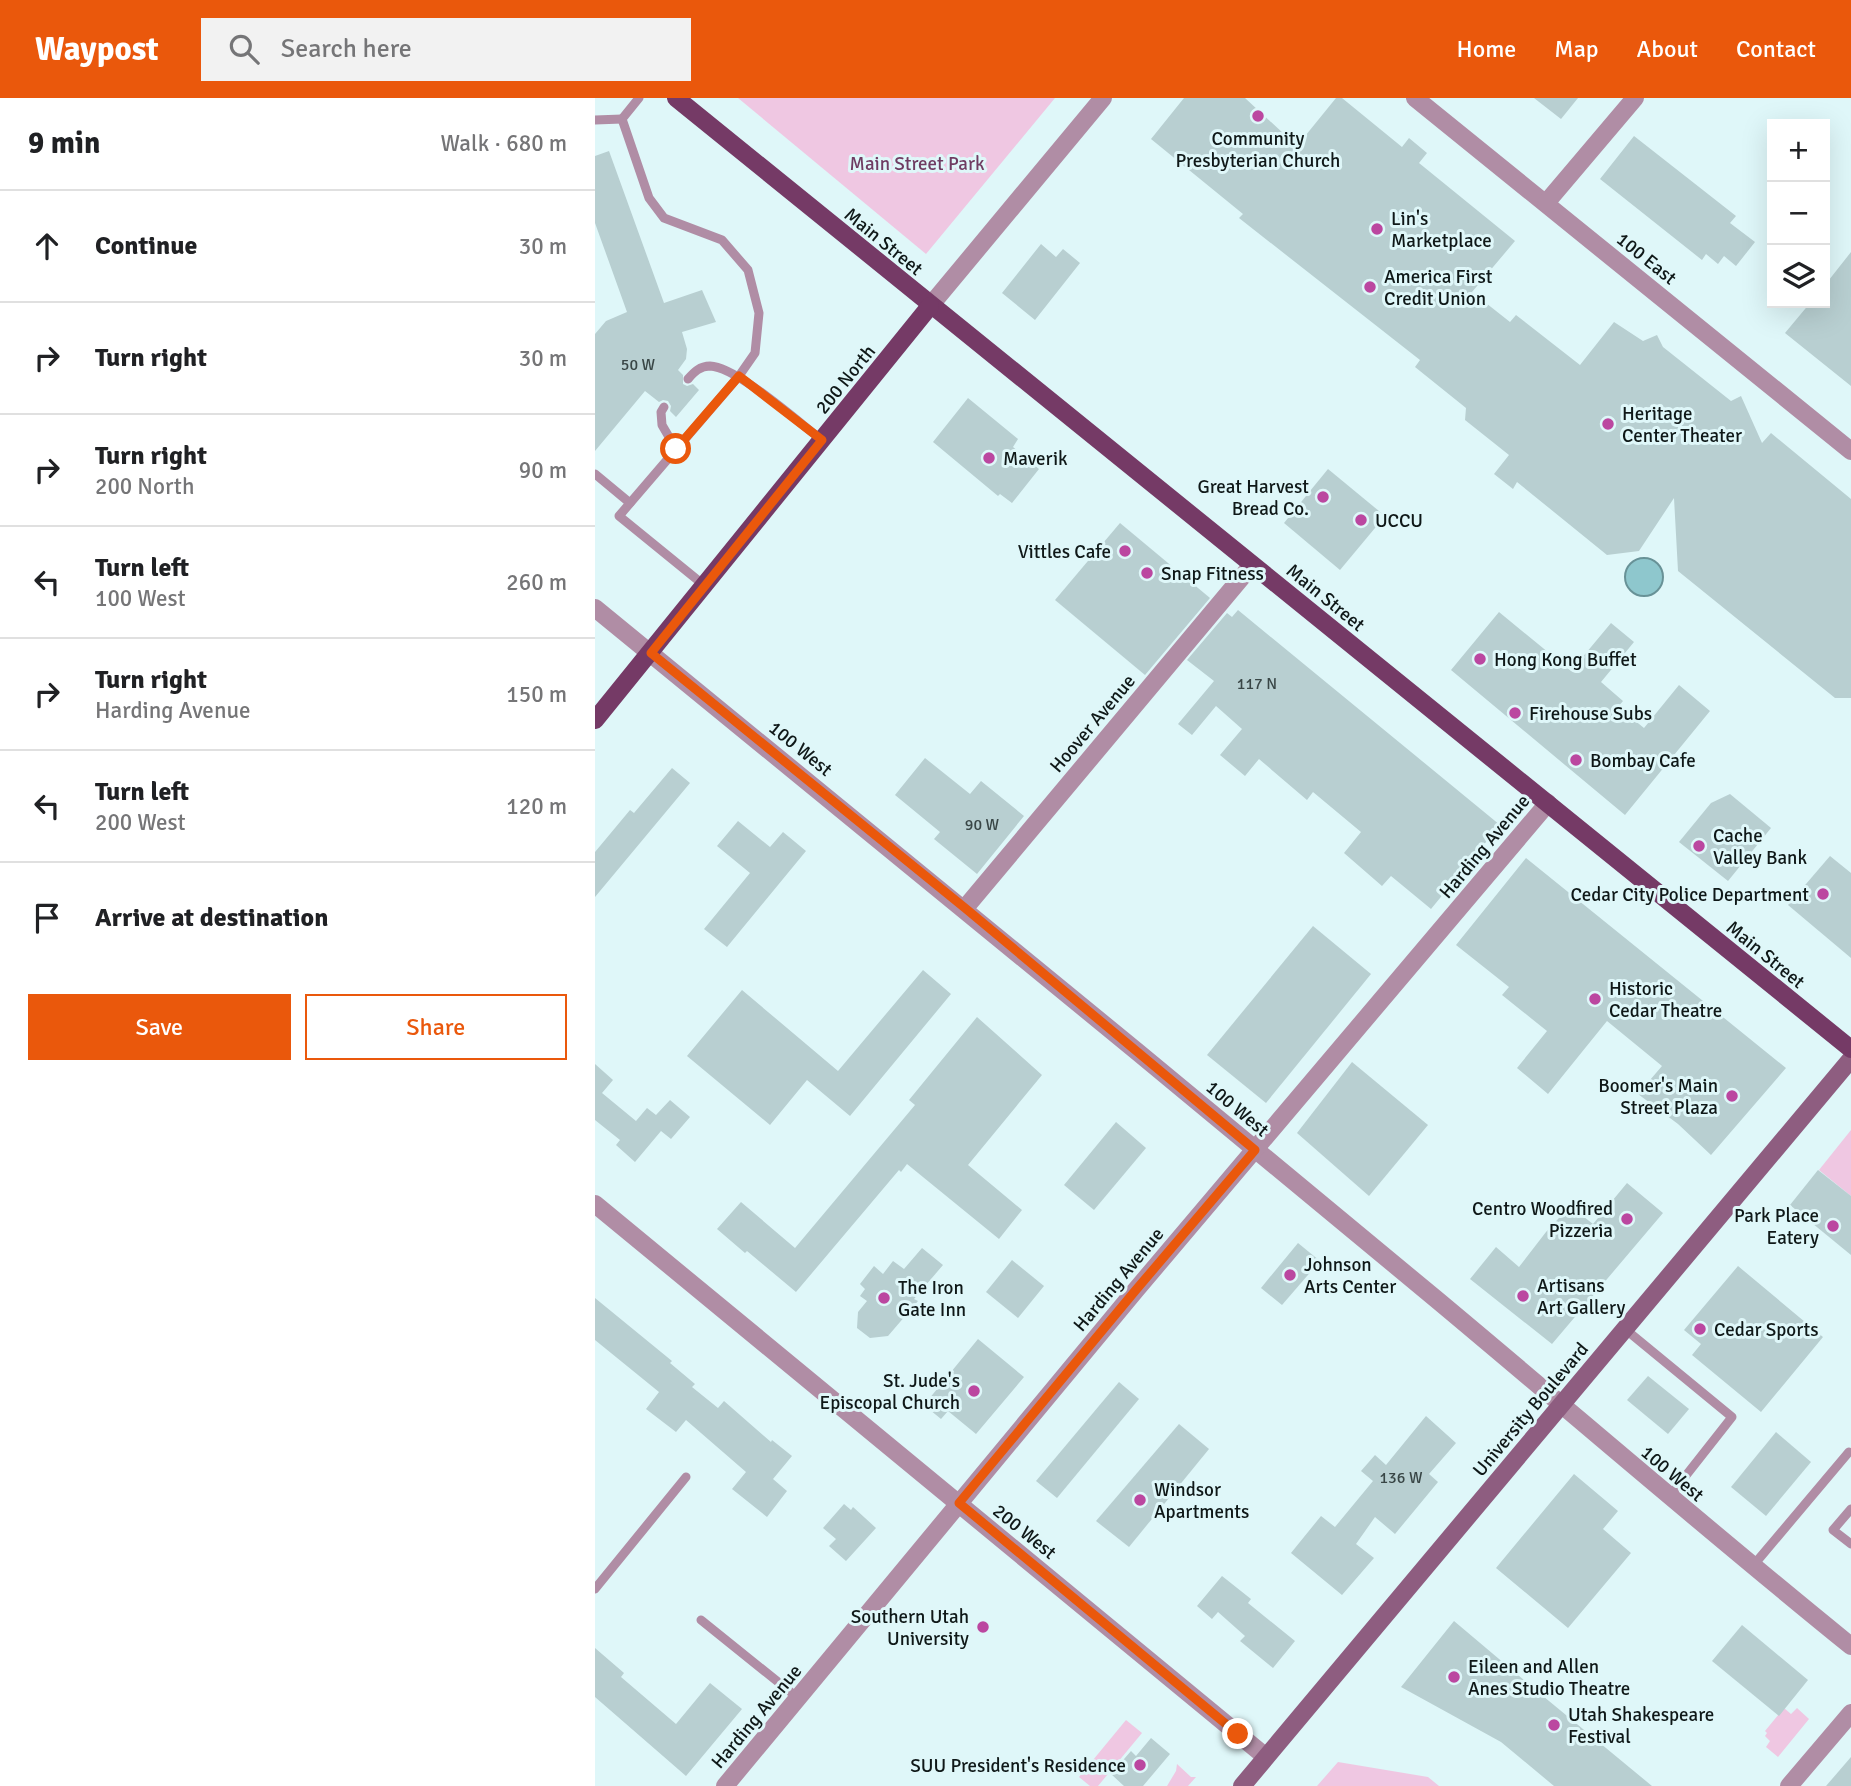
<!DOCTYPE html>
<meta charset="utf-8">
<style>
body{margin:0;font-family:Signika,sans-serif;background:#f2f2f2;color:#202124}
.controls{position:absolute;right:21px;top:21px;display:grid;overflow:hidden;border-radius:0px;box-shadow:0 7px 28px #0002}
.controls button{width:63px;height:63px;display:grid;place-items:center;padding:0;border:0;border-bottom:2px solid #e0e0e0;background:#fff;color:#202124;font:35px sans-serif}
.stop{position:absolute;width:21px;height:21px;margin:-16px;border:5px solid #ea580c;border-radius:50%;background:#fff}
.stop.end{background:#ea580c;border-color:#fff;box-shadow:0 2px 7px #0008}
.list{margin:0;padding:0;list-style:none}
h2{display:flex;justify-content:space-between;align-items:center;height:91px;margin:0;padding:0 28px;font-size:30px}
h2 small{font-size:23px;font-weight:400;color:#757577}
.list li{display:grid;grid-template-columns:46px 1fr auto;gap:21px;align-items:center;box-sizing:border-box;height:112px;padding:0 28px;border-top:2px solid #e0e0e0}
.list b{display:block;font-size:26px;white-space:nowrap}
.list p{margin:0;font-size:23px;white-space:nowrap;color:#757577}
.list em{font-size:23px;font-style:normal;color:#757577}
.actions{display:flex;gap:14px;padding:21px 28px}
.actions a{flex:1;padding:16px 0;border:2px solid #ea580c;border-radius:0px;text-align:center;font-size:24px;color:#ea580c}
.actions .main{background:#ea580c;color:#fff}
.icon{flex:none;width:38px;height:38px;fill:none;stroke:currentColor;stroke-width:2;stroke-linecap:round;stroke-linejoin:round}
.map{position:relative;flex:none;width:1256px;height:1688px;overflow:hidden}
header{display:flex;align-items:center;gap:42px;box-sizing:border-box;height:98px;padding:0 35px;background:#ea580c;color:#fff}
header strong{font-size:33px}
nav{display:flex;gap:38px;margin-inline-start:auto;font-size:24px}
.search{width:490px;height:63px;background:#f2f2f2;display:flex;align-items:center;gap:18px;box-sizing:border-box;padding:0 24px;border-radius:0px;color:#757577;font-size:26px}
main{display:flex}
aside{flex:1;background:#fff}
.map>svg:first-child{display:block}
.green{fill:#efc7e2}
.water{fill:#8ec7cd;stroke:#689297;stroke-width:2}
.building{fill:#b8cfd1}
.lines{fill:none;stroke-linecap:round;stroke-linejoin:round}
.lane{stroke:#b08da5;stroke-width:9}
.street{stroke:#b08da5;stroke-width:18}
.secondary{stroke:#8e5d80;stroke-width:18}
.primary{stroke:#753a66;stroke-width:18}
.route{stroke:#ea580c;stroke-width:9}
.poi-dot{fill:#bb47a0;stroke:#dff7f9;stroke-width:2.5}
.labels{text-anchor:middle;stroke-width:6;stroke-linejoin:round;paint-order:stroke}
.number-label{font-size:16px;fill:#394646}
.poi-label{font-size:19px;fill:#0f1818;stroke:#dff7f9;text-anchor:start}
.park-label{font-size:19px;fill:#6f3c62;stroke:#dff7f9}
.street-label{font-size:19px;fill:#0f1818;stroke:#dff7f9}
</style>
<header>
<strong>Waypost</strong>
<div class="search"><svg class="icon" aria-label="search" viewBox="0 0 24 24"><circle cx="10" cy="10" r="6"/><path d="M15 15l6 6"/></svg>Search here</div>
<nav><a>Home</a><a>Map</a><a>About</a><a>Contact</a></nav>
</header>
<main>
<aside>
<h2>9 min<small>Walk · 680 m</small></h2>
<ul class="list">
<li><svg class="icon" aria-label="ahead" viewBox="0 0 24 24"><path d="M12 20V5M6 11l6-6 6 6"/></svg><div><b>Continue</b></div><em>30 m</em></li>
<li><svg class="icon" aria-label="right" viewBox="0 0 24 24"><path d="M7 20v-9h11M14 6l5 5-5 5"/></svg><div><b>Turn right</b></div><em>30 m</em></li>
<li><svg class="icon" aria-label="right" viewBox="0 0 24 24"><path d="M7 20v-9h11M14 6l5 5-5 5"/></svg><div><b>Turn right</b><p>200 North</p></div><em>90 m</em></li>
<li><svg class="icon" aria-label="left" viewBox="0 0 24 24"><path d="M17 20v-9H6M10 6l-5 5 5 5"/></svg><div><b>Turn left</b><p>100 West</p></div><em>260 m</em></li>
<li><svg class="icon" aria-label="right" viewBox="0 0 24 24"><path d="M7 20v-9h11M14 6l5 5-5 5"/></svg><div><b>Turn right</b><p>Harding Avenue</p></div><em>150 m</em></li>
<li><svg class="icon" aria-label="left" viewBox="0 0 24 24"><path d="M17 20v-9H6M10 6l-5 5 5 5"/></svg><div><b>Turn left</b><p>200 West</p></div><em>120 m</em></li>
<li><svg class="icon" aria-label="arrive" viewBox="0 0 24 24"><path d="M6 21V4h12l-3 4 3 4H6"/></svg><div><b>Arrive at destination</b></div></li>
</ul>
<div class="actions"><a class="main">Save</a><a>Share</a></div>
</aside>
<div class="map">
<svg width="1256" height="1688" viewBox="0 0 1256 1688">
<rect width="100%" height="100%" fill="#dff7f9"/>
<g class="green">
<path d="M143,0h317l-129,156z"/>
<path d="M1256,1032v66l-32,-26z"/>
<path d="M1189,1610l7,6 6,-6 12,11 -31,38 -12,-10 4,-6 -5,-5 2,-3 -2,-2z"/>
<path d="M531,1622l16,13 -44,53h-8l-11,-9z"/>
<path d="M743,1664l90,15 11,9h-122z"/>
<path d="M582,1666l14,13h5l-8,9h-21l9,-15z"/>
</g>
<circle class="water" cx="1049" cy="479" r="19"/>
<g class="building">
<path d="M589,0h61l52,48 39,-48h6l60,49 7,-9 18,15 -8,10 96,78 -43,51 38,30 6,-7 64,50 34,-43 29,19 14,-6 6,12 68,54 10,-5 21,47 9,-10 80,66v199h-16l-157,-127 -4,-73 -35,53 -32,4 -90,-73 -4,7 -19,-15 15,-19 -44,-35 1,-12 -51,-41 5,-7 -181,-142 4,-4 -92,-75z"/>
<path d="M939,0h44l-17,21z"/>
<path d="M1039,38l102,80 -6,7 25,19 -19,24 -12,-10 -6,8 -12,-10 -4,6 -102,-81z"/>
<path d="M14,53l55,152 38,-13 14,32 -34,10 5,17 -1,10 -8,11 5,5v9l4,2 6,-2 6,6 -23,27 -6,-6 1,-5 -3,-5 -5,-1 -4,2 -14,-11 -50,60v-117l11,-13 21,-9 -32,-89v-67z"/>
<path d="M446,146l15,13 7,-8 17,14 -45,57 -33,-27z"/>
<path d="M1256,154v134l-66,-53 25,-30h15v-18z"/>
<path d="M373,300l50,41 -5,8 26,22 -27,34 -12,-9 -2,2 -65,-54z"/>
<path d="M733,371l57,47 -45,54 -56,-47z"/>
<path d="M525,425l90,75 -65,77 -90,-75z"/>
<path d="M643,512l262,215 -69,84 -40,-33 -9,10 -38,-33 17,-21 -48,-40 -6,8 -48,-41 -14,17 -25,-21 22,-26 -26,-23 -24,29 -14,-11 36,-43 -27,-21 40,-47 5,4z"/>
<path d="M904,514l72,59 40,-48 23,19 -33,40 22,19 -5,6 26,21 35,-43 31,26 -85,104 -174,-145z"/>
<path d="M330,660l45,36 11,-13 43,35 -47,58 -43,-35 6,-7 -45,-37z"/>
<path d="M77,670l18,15 -95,114v-45l35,-42 4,3z"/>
<path d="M1135,696l41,34 -43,53 -49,-39 32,-39z"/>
<path d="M143,723l32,26 13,-15 23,19 -79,96 -23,-18 46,-56 -33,-27z"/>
<path d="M1235,758l21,17v85l-63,-53z"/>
<path d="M931,760l260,210 -75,87 -33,-31 -40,-30 24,-28 -55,-45 -59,73 -31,-26 30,-37 -45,-36 7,-8 -53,-42z"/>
<path d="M718,828l58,48 -105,129 -59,-48z"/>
<path d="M328,872l28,24 -101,122 -43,-36 -37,45 -83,-69 55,-66 96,81z"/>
<path d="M382,919l65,58 -74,90 54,45 -23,29 -92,-75 -6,8 -2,-2 -103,122 -49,-41 -2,2 -28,-24 24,-27 54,46 120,-143 -6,-5z"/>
<path d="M757,964l76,63 -59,71 -72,-63z"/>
<path d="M0,966l18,16 -11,13 34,28 11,-13 9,7 14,-15 20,17 -19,22 -10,-8 -26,31 -19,-17 4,-5 -25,-20z"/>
<path d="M521,1024l30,26 -52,62 -30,-25z"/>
<path d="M1223,1072l33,26v59l-61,-50z"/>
<path d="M1032,1085l36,30 -111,131 -82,-65 26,-32 23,20 27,-35 24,-26 23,18z"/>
<path d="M703,1145l22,18 -38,44 -21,-17z"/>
<path d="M327,1150l21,17 -29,34 4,2 -30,35 -18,2 -13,-10 1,-16 9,-11 -7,-5 5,-7 -5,-5 14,-18 9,8 10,-13 11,8z"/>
<path d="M417,1162l32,26 -26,32 -32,-26z"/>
<path d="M1143,1168l85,71 -62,75 -69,-57 9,-11 -17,-14z"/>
<path d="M0,1200l77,63 -2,2 25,21 -3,3 26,21 6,-7 47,41 1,-2 20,16 -19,23 14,12 -20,26 -35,-28 14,-17 -60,-52 -10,12 -30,-23 13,-17 -64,-52z"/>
<path d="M383,1241l46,38 -48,57 -28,-23 -7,8 -17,-14z"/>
<path d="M1053,1278l41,33 -21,25 -41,-34z"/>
<path d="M524,1284l20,17 -82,99 -21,-17z"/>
<path d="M831,1318l30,27 -27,31 9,8 -43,52 -20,-17 -19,27 18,14 -32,37 -51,-42 30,-37 14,11 38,-46 -12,-10 14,-16 11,10z"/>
<path d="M584,1326l30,25 -80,98 -33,-26z"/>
<path d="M1181,1334l35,30 -45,54 -35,-29z"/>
<path d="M979,1376l44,37 -15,18 28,24 -63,75 -72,-60z"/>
<path d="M249,1406l7,6 2,-3 23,21 -30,33 -17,-15 7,-7 -13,-11z"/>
<path d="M627,1478l29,23 -3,4 47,38 -22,27 -33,-27 5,-5 -27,-24 -6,7 -15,-13z"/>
<path d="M859,1523l95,80 103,85h-98l-53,-44 -100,-55z"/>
<path d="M1147,1527l66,55 -29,36 -67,-55z"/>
<path d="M0,1550l29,25 -3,4 55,47 34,-41 32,26 -56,67 -91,-79z"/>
<path d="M556,1640l19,16 -27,32h-19l-13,-12 20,-23 5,5z"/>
<path d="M1256,1659v29h-25z"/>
</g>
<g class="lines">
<g class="lane">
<path d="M44,0l-17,21 27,79 15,20 58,22 26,30 11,43 -4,40 -16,23 -120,140 86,70"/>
<path d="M0,22l27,-1"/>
<path d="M93,281c6,-7 12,-13 22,-13 27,1 88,56 112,74"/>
<path d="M69,309l-3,5 1,13 14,24"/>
<path d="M0,376l35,29"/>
<path d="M1030,1231l107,88 -63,80"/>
<path d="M1256,1411l-18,21 18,14"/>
<path d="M1157,1469l97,-115"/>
<path d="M0,1491l91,-112"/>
<path d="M106,1522l97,78"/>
</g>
<g class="street">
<path d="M820,0l436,353"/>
<path d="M951,105l89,-105"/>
<path d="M335,208l173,-208"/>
<path d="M0,510c282,229 562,459 841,691 139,116 275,234 415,347"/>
<path d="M370,810l287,-343"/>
<path d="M0,1106l671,553"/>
<path d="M130,1688l410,-495 413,-488"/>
<path d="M1194,1688l62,-73"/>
</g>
<path class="secondary" d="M647,1688l609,-727"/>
<g class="primary">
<path d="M81,0l1175,951"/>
<path d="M0,622l335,-414"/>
</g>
</g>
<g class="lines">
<path class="route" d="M81,351l63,-73 83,64 -171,213 314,255 290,242 -120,141 -176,212 279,231"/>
</g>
<g class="poi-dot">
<circle cx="663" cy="18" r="7"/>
<circle cx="782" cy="131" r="7"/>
<circle cx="775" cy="189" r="7"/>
<circle cx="1013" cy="326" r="7"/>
<circle cx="394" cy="360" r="7"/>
<circle cx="728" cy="399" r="7"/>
<circle cx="766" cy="422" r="7"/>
<circle cx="530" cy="453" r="7"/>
<circle cx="552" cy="475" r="7"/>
<circle cx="885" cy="561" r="7"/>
<circle cx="920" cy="615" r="7"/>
<circle cx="981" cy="662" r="7"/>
<circle cx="1104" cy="748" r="7"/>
<circle cx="1228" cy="796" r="7"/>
<circle cx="1000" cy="901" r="7"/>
<circle cx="1137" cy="998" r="7"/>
<circle cx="1032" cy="1121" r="7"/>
<circle cx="1238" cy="1128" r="7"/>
<circle cx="695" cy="1177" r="7"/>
<circle cx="928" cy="1198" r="7"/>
<circle cx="289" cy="1200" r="7"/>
<circle cx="1105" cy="1231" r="7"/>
<circle cx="379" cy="1293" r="7"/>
<circle cx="545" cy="1402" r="7"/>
<circle cx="388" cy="1529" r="7"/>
<circle cx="859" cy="1579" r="7"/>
<circle cx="959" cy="1627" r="7"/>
<circle cx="545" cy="1667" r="7"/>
</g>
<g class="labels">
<g class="number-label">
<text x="43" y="272">50 W</text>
<text x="662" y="591">117 N</text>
<text x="387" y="732">90 W</text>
<text x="806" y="1385">136 W</text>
</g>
<g class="poi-label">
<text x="663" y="47" text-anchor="middle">Community<tspan x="663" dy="22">Presbyterian Church</tspan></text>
<text x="796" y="127">Lin's<tspan x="796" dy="22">Marketplace</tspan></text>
<text x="789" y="185">America First<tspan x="789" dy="22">Credit Union</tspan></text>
<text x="1027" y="322">Heritage<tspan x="1027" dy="22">Center Theater</tspan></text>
<text x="408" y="367">Maverik</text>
<text x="714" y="395" text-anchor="end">Great Harvest<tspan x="714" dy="22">Bread Co.</tspan></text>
<text x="780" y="429">UCCU</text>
<text x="516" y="460" text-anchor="end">Vittles Cafe</text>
<text x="566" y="482">Snap Fitness</text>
<text x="899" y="568">Hong Kong Buffet</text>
<text x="934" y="622">Firehouse Subs</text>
<text x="995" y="669">Bombay Cafe</text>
<text x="1118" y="744">Cache<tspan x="1118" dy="22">Valley Bank</tspan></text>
<text x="1214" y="803" text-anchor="end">Cedar City Police Department</text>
<text x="1014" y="897">Historic<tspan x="1014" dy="22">Cedar Theatre</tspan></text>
<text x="1123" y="994" text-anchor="end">Boomer's Main<tspan x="1123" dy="22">Street Plaza</tspan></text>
<text x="1018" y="1117" text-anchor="end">Centro Woodfired<tspan x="1018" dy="22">Pizzeria</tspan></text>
<text x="1224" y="1124" text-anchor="end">Park Place<tspan x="1224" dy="22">Eatery</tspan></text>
<text x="709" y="1173">Johnson<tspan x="709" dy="22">Arts Center</tspan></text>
<text x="942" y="1194">Artisans<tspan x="942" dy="22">Art Gallery</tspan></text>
<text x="303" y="1196">The Iron<tspan x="303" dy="22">Gate Inn</tspan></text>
<text x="1119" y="1238">Cedar Sports</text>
<text x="365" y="1289" text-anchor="end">St. Jude's<tspan x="365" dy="22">Episcopal Church</tspan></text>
<text x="559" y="1398">Windsor<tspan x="559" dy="22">Apartments</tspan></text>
<text x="374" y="1525" text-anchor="end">Southern Utah<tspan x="374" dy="22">University</tspan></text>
<text x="873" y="1575">Eileen and Allen<tspan x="873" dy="22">Anes Studio Theatre</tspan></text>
<text x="973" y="1623">Utah Shakespeare<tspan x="973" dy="22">Festival</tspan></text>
<text x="531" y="1674" text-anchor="end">SUU President's Residence</text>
</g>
<g class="park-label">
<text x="322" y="72">Main Street Park</text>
</g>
<g class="street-label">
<text transform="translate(289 143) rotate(39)" y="7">Main Street</text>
<text transform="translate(1052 160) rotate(39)" y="7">100 East</text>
<text transform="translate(250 281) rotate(-51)" y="7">200 North</text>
<text transform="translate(731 499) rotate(39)" y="7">Main Street</text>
<text transform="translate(497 625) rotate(-50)" y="7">Hoover Avenue</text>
<text transform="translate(206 650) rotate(39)" y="7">100 West</text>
<text transform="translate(889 748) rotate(-50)" y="7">Harding Avenue</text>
<text transform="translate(1171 856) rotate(39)" y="7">Main Street</text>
<text transform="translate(643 1010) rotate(40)" y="7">100 West</text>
<text transform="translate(523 1181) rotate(-50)" y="7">Harding Avenue</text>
<text transform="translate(935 1311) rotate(-50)" y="7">University Boulevard</text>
<text transform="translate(1078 1375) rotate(40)" y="7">100 West</text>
<text transform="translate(430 1433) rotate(39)" y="7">200 West</text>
<text transform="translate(161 1618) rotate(-50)" y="7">Harding Avenue</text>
</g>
</g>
</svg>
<div class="controls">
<button>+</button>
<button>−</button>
<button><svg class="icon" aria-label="layers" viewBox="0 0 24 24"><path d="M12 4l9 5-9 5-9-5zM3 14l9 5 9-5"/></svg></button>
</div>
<div class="stop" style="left:81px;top:351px"></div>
<div class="stop end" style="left:643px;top:1636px"></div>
</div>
</main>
